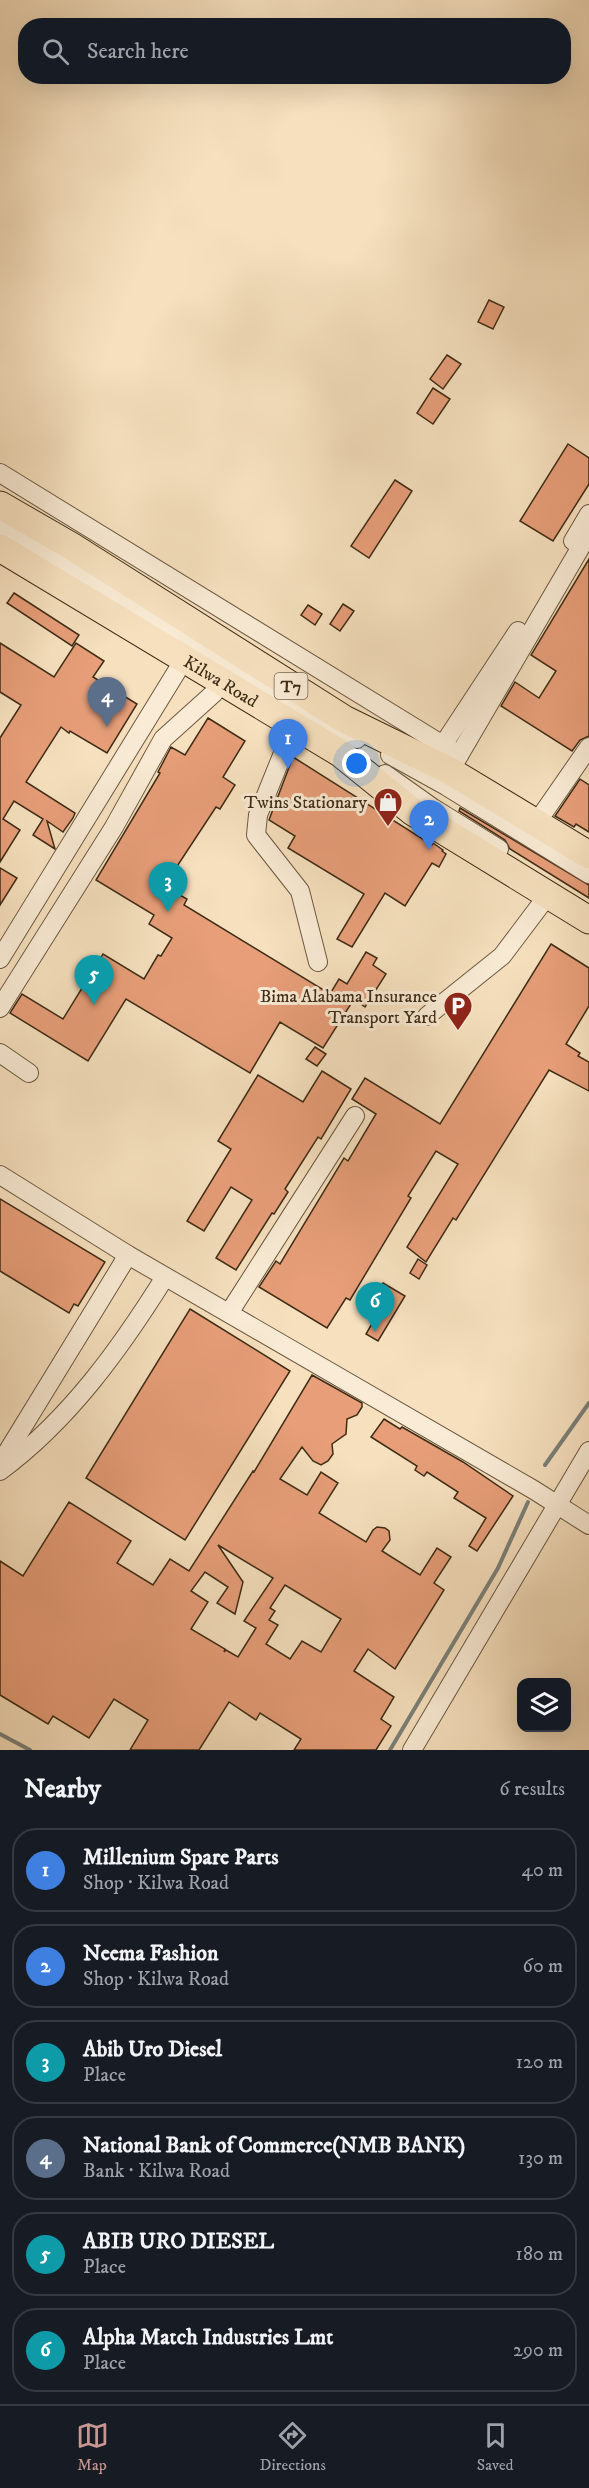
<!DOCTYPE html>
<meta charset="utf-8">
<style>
body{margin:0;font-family:"IM FELL DW Pica",serif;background:#20242c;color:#f1f3f6}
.controls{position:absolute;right:18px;bottom:18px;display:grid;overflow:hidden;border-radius:12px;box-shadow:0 6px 24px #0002}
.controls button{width:54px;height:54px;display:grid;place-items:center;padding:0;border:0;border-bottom:2px solid #363941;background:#171b24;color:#f1f3f6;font:30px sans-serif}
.you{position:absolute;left:357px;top:764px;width:21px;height:21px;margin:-15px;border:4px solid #fff;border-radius:50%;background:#1a73e8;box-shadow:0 0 0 9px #1a73e833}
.badge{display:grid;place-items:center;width:39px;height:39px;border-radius:50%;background:#c59692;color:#fff;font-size:20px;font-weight:700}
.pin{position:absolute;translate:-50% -50px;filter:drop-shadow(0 2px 3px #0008)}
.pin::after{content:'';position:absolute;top:32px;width:21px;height:18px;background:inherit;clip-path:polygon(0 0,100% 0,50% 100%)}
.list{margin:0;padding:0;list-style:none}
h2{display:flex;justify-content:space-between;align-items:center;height:78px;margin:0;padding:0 24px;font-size:26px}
h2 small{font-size:20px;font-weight:400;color:#9ea1a6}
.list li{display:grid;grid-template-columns:39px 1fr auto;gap:18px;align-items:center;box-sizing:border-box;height:84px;margin:0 12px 12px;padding:0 12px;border:2px solid #363941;border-radius:24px}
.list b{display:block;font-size:22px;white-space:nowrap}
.list p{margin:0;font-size:20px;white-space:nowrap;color:#9ea1a6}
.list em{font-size:20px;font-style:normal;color:#9ea1a6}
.icon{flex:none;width:33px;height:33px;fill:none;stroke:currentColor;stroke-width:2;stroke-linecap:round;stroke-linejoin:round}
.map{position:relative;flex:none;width:589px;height:1750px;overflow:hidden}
.search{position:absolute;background:#171b24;box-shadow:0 6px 24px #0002;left:18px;right:18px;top:18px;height:66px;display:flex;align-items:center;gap:15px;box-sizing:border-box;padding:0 21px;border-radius:24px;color:#9ea1a6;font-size:22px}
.sheet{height:654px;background:#171b24}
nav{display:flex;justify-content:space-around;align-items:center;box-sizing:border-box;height:84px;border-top:2px solid #363941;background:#171b24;font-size:16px;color:#9ea1a6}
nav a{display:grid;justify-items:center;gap:3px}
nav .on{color:#c59692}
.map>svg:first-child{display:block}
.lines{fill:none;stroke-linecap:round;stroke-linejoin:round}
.stream{stroke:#7b817a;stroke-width:4}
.building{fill:#e79e79;stroke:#3e2c16;stroke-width:1.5;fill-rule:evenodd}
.minor-casing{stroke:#6c5940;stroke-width:20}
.highway-casing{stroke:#3e2c16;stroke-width:29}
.minor{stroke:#f9ebd5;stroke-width:18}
.highway{stroke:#f6e0be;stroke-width:27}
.labels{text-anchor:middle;stroke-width:6;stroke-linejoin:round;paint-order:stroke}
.shield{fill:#f9ebd5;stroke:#76654f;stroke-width:1.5}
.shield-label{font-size:16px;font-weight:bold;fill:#3e2c16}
.street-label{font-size:18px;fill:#3e2c16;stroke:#f9ebd5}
.poi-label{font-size:18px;fill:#3e2c16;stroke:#f9ebd5;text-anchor:end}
</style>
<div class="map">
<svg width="589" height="1750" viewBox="0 0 589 1750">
<rect width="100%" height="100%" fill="#f6e0be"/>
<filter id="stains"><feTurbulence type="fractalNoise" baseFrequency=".00333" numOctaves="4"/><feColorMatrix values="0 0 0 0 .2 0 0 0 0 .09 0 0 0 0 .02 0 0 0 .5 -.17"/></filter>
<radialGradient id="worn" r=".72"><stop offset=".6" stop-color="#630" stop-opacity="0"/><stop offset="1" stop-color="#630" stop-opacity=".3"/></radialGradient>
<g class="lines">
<g class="stream">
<path d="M545,1465l44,-62"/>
<path d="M0,1734l30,16"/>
<path d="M390,1750l108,-182 30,-66"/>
</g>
</g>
<g class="building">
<path d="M489,300l15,7 -11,22 -15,-7z"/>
<path d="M447,355l14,9 -18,25 -13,-10z"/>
<path d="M433,388l17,11 -17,25 -16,-11z"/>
<path d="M568,444l21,14v26l-36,57 -33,-20z"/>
<path d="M395,480l17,11 -43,67 -18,-12z"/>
<path d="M589,559v177l-9,4 -8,11 -71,-45 14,-24 24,16 17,-27 -25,-16z"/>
<path d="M14,593l65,42 -7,11 -65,-43z"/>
<path d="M343,604l11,7 -14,20 -10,-7z"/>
<path d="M308,605l14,9 -7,11 -14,-10z"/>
<path d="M0,643l54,34 22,-34 28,18 -11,16 44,27 -30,49 -37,-22 -1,2 -8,-6 -35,55 49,31 -2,5 -10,14 -16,-11 8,28 -22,-14 10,-16 -29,-18 -11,18 17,11 -20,32v-124l21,-33 -21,-13z"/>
<path d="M208,718l37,23 -22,36 12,8 -15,24 -4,-2 -52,79 23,13 -3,6 146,89 9,-15 8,5 19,-32 11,6 -4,7 13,9 -21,33 -11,-8 -31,49 -43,-26 -30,51 -124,-74 -38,62 -78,-48 12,-19 41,25 40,-65 41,25 14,-24 3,1 11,-18 -23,-14 5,-9 -58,-35 64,-107 -2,-1 13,-25 14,8z"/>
<path d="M293,757l139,88 1,-2 10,7 -1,1 4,3 -7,13 -7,-4 -27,43 -20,-13 -33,54 -15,-8 27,-45 -76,-46 7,-12 -26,-16z"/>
<path d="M580,779l9,6v47l-13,-8 -2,3 -19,-11z"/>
<path d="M460,808l129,77v13l-79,-49 -5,-9 -46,-29z"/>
<path d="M0,868l17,10 -17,27z"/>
<path d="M551,944l38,24v38l-23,38 14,9 -2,3 11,6v29l-40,-21 -93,150 -3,-2 -27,44 -19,-15 51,-83 -22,-13 -28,45 3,2 -61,102 -4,-2 -19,30 -68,-41 17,-26 4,3 64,-106 4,3 28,-47 -24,-15 13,-21 75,46z"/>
<path d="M315,1047l11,7 -9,12 -11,-7z"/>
<path d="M322,1071l29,18 -30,50 -3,-2 -33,52 3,3 -14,22 -2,-1 -36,57 -20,-12 36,-58 -21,-13 -27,44 -17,-10 44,-72 -13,-8 40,-66 45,27z"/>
<path d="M0,1199l105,63 -27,44 -4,-2 -5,9 -69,-42z"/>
<path d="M418,1259l9,6 -8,14 -9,-6z"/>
<path d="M383,1283l22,13 -27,45 -12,-7 14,-24 -10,-6z"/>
<path d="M190,1309l100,62 -105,169 -99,-62z"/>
<path d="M312,1375l50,28v4l-5,8 -10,4 -1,15 -14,10 1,10 -5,7 -7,4 -8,-4 -11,-14 -22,32 27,16 14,-23 17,11 -19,30 47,29 7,-12 4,-3 8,1 4,3 1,9 -8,11 38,24 17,-27 14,9 -17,26 10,7 -49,79 -27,-20 -14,22 40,26 -13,22 10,7 -15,24h-82l7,-11 -41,-26 -4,7 -27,-18 -30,48h-69l18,-30 -34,-21 -25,39 -36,-22 -5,8 -48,-29v-134l23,15 46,-74 62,39 -14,22 36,22 17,-26 19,12 64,-100 1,1zM218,1545l55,33 -29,43 12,7 -18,29 -12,-7 -2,2 1,-3 -34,-20 17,-27 -17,-11 14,-19 23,15 -11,16 18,11 8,-32zM285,1585l56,34 -20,33 -19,-11 -12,18 -24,-15 12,-19 -9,-5 6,-9 -5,-3z"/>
<path d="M384,1419l16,10 2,-2 61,35 50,34 -36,55 -8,-5 17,-28 -32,-20 4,-6 -31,-20 -3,4 -9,-6 2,-4 -46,-29z"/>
</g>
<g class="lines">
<g class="minor-casing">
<g id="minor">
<path d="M0,473l459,282"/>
<path d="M0,526l328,201 29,12"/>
<path d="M573,541l16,-27"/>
<path d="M294,726l-36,89 -2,20 44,56 18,71"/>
<path d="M443,745l75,-114"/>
<path d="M390,755l56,31 143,88"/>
<path d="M454,764l135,-231"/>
<path d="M385,774l48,34 66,41"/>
<path d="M537,822l52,-75"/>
<path d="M0,959l177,-288"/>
<path d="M0,1008l114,-181 49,-88 51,-46"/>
<path d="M427,1016l75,-60 46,-61"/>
<path d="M0,1053l29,20"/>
<path d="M0,1175l128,80 406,235 55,35"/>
<path d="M229,1313l126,-197"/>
<path d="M0,1464l128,-209"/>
<path d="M0,1471c69,-51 120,-122 165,-194"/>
<path d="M412,1750l177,-299"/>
</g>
</g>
<g class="highway-casing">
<g id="highway">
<path d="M0,505l71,41 273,173 106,52 139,84"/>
<path id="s1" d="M0,548l340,205 73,59 176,108"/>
</g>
</g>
<use href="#minor" class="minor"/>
<use href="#highway" class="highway"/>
</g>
<defs>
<g id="shop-pin" transform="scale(1.5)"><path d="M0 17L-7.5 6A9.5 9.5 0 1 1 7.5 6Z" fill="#8f2418" stroke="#f9ebd5"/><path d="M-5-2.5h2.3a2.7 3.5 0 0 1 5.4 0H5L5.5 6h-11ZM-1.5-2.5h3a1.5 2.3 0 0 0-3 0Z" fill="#fff"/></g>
<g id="parking-pin" transform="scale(1.5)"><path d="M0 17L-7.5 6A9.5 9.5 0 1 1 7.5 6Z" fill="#8f2418" stroke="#f9ebd5"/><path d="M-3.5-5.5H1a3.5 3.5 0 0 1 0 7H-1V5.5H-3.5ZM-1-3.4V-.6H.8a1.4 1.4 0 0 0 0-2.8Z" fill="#fff"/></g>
</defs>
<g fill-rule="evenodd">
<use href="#shop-pin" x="388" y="802"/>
<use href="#parking-pin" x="458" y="1006"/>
</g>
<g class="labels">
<rect class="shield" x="274.5" y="673" width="33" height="26" rx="4.5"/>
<g class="shield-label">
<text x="291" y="692">T7</text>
</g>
<g class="street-label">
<text dy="6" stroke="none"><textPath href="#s1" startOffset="258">Kilwa Road</textPath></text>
</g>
<g class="poi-label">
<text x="367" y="808">Twins Stationary</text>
<text x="437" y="1002">Bima Alabama Insurance<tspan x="437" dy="21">Transport Yard</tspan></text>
</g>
</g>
<rect width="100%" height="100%" filter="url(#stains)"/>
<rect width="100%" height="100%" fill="url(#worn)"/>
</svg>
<div class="controls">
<button><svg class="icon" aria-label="layers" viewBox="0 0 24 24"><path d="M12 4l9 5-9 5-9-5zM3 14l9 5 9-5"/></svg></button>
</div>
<div class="you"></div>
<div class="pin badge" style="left:288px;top:769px;background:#3f7fe0">1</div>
<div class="pin badge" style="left:429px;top:850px;background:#3f7fe0">2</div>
<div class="pin badge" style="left:168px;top:912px;background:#0f9aa8">3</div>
<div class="pin badge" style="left:107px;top:727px;background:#5c6f8a">4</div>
<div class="pin badge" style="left:94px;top:1005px;background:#0f9aa8">5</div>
<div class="pin badge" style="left:375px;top:1332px;background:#0f9aa8">6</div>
<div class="search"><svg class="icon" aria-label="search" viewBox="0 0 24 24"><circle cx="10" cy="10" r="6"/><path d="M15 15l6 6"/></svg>Search here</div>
</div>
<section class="sheet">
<h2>Nearby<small>6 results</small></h2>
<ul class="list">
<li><span class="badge" style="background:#3f7fe0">1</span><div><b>Millenium Spare Parts</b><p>Shop · Kilwa Road</p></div><em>40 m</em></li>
<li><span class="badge" style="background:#3f7fe0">2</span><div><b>Neema Fashion</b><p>Shop · Kilwa Road</p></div><em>60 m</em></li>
<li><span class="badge" style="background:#0f9aa8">3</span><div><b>Abib Uro Diesel</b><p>Place</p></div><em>120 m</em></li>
<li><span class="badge" style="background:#5c6f8a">4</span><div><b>National Bank of Commerce(NMB BANK)</b><p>Bank · Kilwa Road</p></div><em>130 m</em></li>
<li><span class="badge" style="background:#0f9aa8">5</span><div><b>ABIB URO DIESEL</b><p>Place</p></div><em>180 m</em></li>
<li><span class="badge" style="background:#0f9aa8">6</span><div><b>Alpha Match Industries Lmt</b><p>Place</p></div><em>290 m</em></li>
</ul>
</section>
<nav>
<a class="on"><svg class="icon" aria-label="map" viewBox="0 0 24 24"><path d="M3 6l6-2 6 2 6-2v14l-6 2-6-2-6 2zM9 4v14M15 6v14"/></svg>Map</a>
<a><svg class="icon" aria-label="directions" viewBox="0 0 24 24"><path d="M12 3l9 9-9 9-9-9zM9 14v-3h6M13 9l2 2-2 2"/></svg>Directions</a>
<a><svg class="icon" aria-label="saved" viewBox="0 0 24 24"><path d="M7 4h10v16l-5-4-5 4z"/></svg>Saved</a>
</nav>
